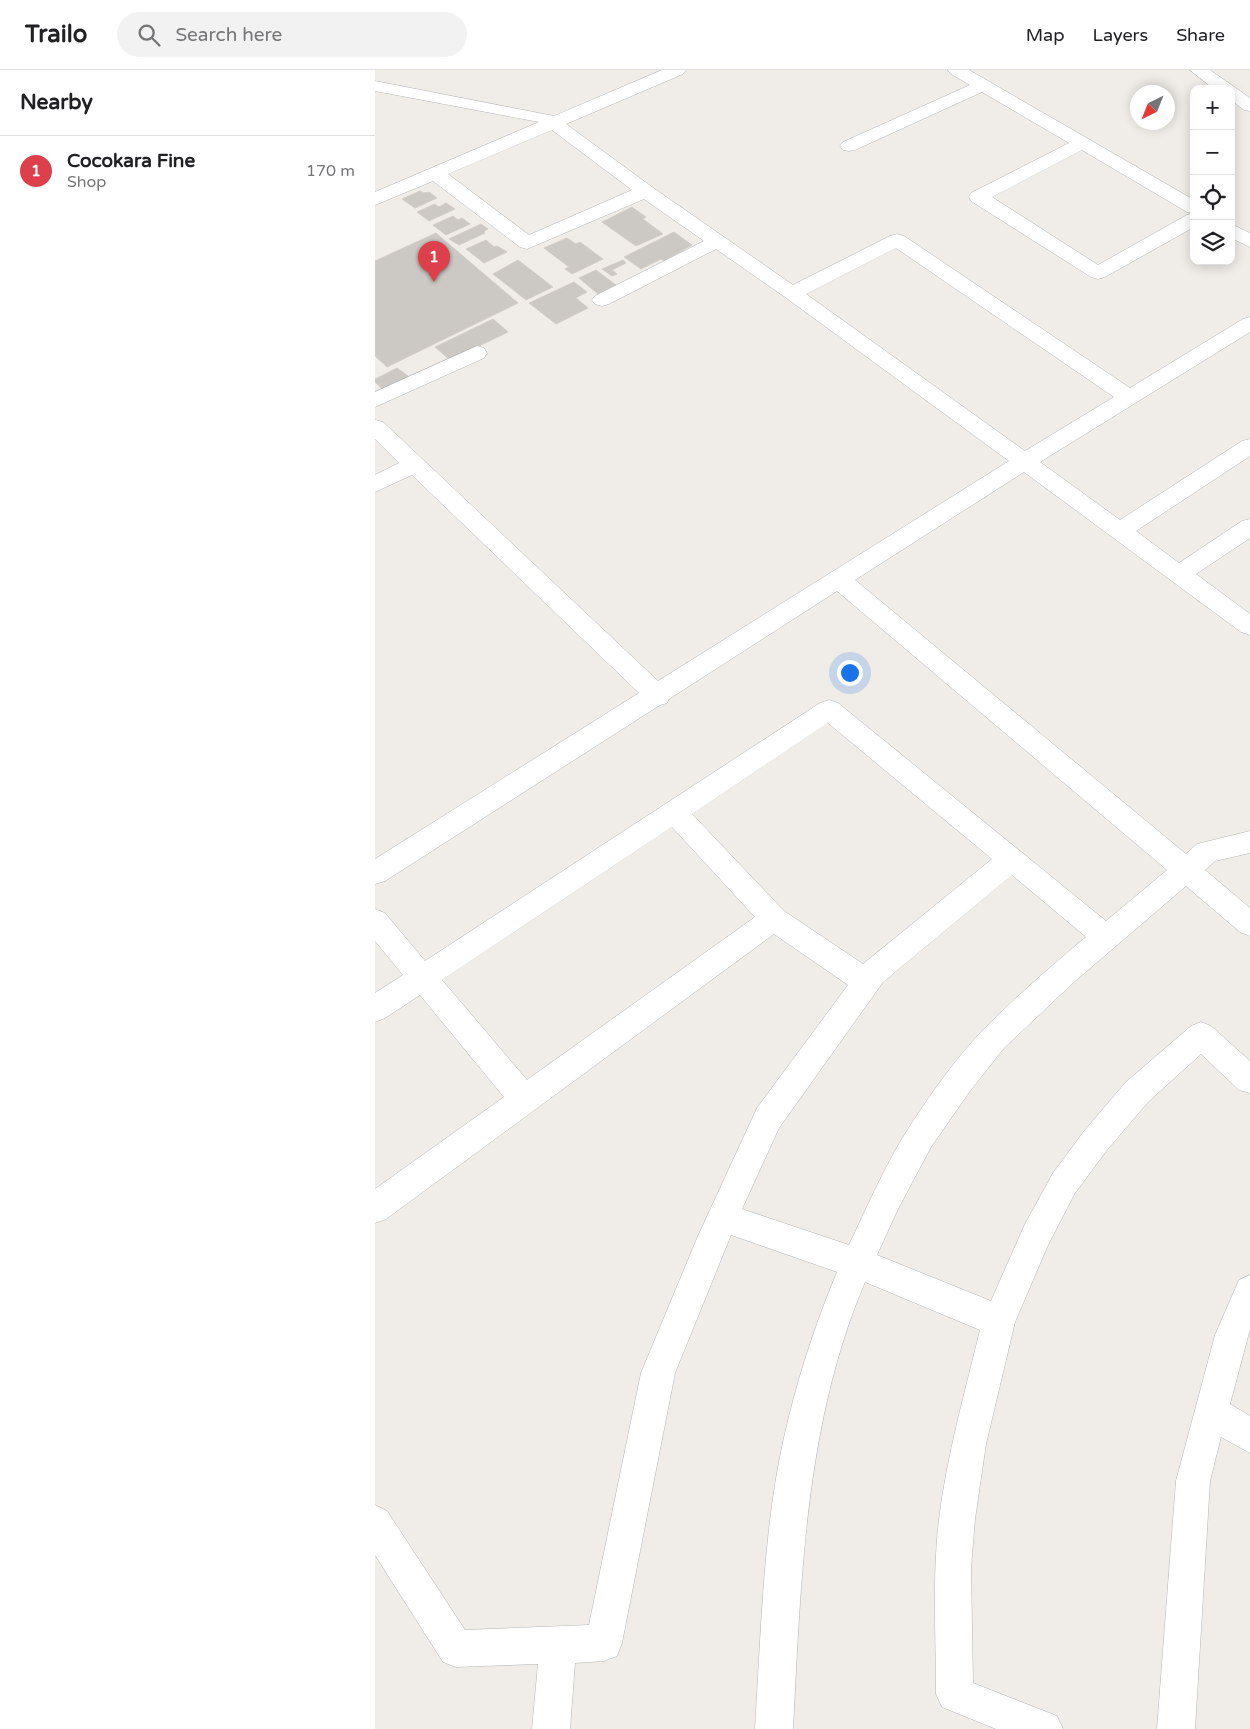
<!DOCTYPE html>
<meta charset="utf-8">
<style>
body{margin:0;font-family:"Varela Round",sans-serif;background:#f2f2f2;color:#202124}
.controls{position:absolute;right:15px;top:15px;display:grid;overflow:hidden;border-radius:10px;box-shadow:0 2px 12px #0003}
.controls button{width:45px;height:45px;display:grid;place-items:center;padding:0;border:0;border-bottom:1px solid #e0e0e0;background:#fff;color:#202124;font:25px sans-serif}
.compass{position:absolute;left:755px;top:15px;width:45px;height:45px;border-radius:50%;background:#fff;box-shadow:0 2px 12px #0003;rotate:223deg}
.you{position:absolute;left:474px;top:602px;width:18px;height:18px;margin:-12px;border:4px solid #fff;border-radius:50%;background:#1a73e8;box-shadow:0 0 0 8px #1a73e833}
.badge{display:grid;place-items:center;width:32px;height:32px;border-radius:50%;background:#de404b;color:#fff;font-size:16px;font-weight:700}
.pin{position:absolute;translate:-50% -41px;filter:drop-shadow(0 1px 2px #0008)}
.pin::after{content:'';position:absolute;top:26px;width:18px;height:15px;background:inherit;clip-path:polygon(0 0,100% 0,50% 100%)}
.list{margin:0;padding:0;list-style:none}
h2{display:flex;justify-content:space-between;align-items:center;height:65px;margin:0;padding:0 20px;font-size:21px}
h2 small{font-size:16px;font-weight:400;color:#757577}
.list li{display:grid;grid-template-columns:32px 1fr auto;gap:15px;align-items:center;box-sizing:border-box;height:70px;padding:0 20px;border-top:1px solid #e0e0e0}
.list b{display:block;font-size:19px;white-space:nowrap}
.list p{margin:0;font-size:16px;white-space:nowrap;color:#757577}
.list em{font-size:16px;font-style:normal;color:#757577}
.icon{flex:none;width:28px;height:28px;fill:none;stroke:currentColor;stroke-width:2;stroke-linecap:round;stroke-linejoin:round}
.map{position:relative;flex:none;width:875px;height:1659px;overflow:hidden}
header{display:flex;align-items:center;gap:30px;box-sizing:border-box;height:70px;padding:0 25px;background:#fff;border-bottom:1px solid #e0e0e0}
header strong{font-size:24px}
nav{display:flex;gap:28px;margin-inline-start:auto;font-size:18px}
.search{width:350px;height:45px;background:#f2f2f2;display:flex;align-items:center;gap:12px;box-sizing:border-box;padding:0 18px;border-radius:28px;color:#757577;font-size:19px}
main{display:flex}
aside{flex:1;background:#fff}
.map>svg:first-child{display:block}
.building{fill:#ccc8c4;stroke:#d5cec6}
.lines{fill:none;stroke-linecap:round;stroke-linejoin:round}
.minor-casing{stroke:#b3b6b9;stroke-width:1}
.minor{fill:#fff;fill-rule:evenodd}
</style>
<header>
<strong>Trailo</strong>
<div class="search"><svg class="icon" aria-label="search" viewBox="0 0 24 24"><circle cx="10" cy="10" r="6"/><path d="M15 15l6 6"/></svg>Search here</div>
<nav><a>Map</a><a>Layers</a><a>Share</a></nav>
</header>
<main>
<aside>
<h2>Nearby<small></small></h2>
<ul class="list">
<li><span class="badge">1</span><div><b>Cocokara Fine</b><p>Shop</p></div><em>170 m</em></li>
</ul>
</aside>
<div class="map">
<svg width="875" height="1659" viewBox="0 0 875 1659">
<rect width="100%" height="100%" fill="#f0ede8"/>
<g class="building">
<path d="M45,121l4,2 5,-1 8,6 -22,10 -13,-9z"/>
<path d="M71,133l9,6 -26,12 -12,-9 18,-8 4,3z"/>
<path d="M257,137l14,10 -3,2 20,15 -27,12 -34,-24z"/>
<path d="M78,146l5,4 4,-2 8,6 -24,11 -13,-10z"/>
<path d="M106,154l7,5 -4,2 1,2 -26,12 -10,-6z"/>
<path d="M299,162l18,13 -28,16 -3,-2 -20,10 -17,-12z"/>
<path d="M61,163l82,70 -131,64 -12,-11v-95z"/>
<path d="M192,168l9,6 4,-2 23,17 -31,15 -7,-5 4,-2 -25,-19z"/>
<path d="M111,170l8,7 3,-1 10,6 -23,11 -18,-14z"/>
<path d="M143,190l35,27 -27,13 -33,-26z"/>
<path d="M248,190l3,3 -14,7 5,4 -5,2 -10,-7z"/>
<path d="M221,200l20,15 -18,9 -19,-16z"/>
<path d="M199,212l13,10 -11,6 12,10 -32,16 -27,-21z"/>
<path d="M118,249l15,13 -58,28 -15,-13z"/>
<path d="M22,298l15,11 -27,12 -10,-9v-3z"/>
</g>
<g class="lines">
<g class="minor-casing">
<g id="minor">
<path d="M287,0h24l-3,4 -117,50 86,63 141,98 97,-49 7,-2 7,2 226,152 113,-69 7,-2v15l-210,130 80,58 122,-79 8,-2v17l-114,75 43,32 63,-42 8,-2v19l-54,36 54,40v21l-9,-3 -217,-160 -169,108 331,274 11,-10 53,-13v22l-35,8 -10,9 45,38v28l-10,-4 -54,-46 -112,96 -70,66 -34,43 -39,56 -33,62 -21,46 114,46 34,-77 28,-51 32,-43 41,-48 65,-56 10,-4 10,4 39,35v32l-11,-3 -38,-36 -53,48 -41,48 -32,43 -27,52 -33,77 -29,122 -11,75 -4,49 2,115 84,33 6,13h-67l-54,-22 -6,-13c0,-58 -4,-117 3,-175 8,-64 26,-127 41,-189l-115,-48c-60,141 -64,296 -72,447h-38c6,-94 8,-195 28,-287 13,-59 31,-115 54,-170l-106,-37 -56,138 -53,270 -5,13 -13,5 -29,2 -5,66h-38l6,-65 -82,3 -13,-5 -68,-107v-50l12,6 78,119 124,-5 52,-252 57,-137 59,-128 91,-123 -74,-51 -388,285 -11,4v-34l129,-92 -84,-102 -35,23 -10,4v-29l28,-18 -28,-34v-32l10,4 40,48 395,-258 9,-3 9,3 268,218 61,-51 -330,-279 -168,108 -2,4 -7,2 -275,176 -10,3v-25l264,-166 -227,-218 -37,17v-17l24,-12 -24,-24v-19l8,2 275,259 351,-220 -224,-164 -69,-48 -107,55 -7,2 -7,-2 -3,-4 3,-4 109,-55 -60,-42 -117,50 -7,-2 -87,-66 -58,24v-13l164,-70 -164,-31v-10l179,35zM177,60l80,60 -103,45 -81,-61zM521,178l218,149 -89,54 -219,-157zM453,653l164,136 -129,105 -79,-53 -92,-97zM297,757l83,90 -228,163 -85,-100zM637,805l74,62c-35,29 -70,60 -102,92 -28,29 -52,63 -74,97 -24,37 -42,79 -61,119l-107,-36 37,-81 104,-146z"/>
<path d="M573,0h21l225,130v27l-89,50 -7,2 -7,-2 -120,-76 -2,-4 2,-4 98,-50 -87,-51 -127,58 -6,1 -6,-1 -3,-4 3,-4 127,-57 -19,-11zM707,80l105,62 6,1 -6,2 -89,50 -106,-68z"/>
<path d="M815,0h20l40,28v13l-6,-1 -13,-10v-11h-17z"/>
<path d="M856,154l19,9v14l-19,-9z"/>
<path d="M102,276l7,2 3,5 -3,5 -109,49v-15z"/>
<path d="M875,1205v54l-20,75 20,12v37l-29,-16 -11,44 -15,248h-38l19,-248 39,-146 24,-55z"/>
</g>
</g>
<use href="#minor" class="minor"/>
</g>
</svg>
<div class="controls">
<button>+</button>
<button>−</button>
<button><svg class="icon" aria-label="locate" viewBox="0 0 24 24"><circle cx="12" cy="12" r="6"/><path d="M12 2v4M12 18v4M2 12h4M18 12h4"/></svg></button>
<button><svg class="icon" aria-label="layers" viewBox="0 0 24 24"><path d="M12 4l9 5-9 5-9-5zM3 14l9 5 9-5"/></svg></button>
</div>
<svg class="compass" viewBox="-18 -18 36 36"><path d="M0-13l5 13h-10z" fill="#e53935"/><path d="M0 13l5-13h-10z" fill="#757577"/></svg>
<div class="you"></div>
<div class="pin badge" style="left:59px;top:212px">1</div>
</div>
</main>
